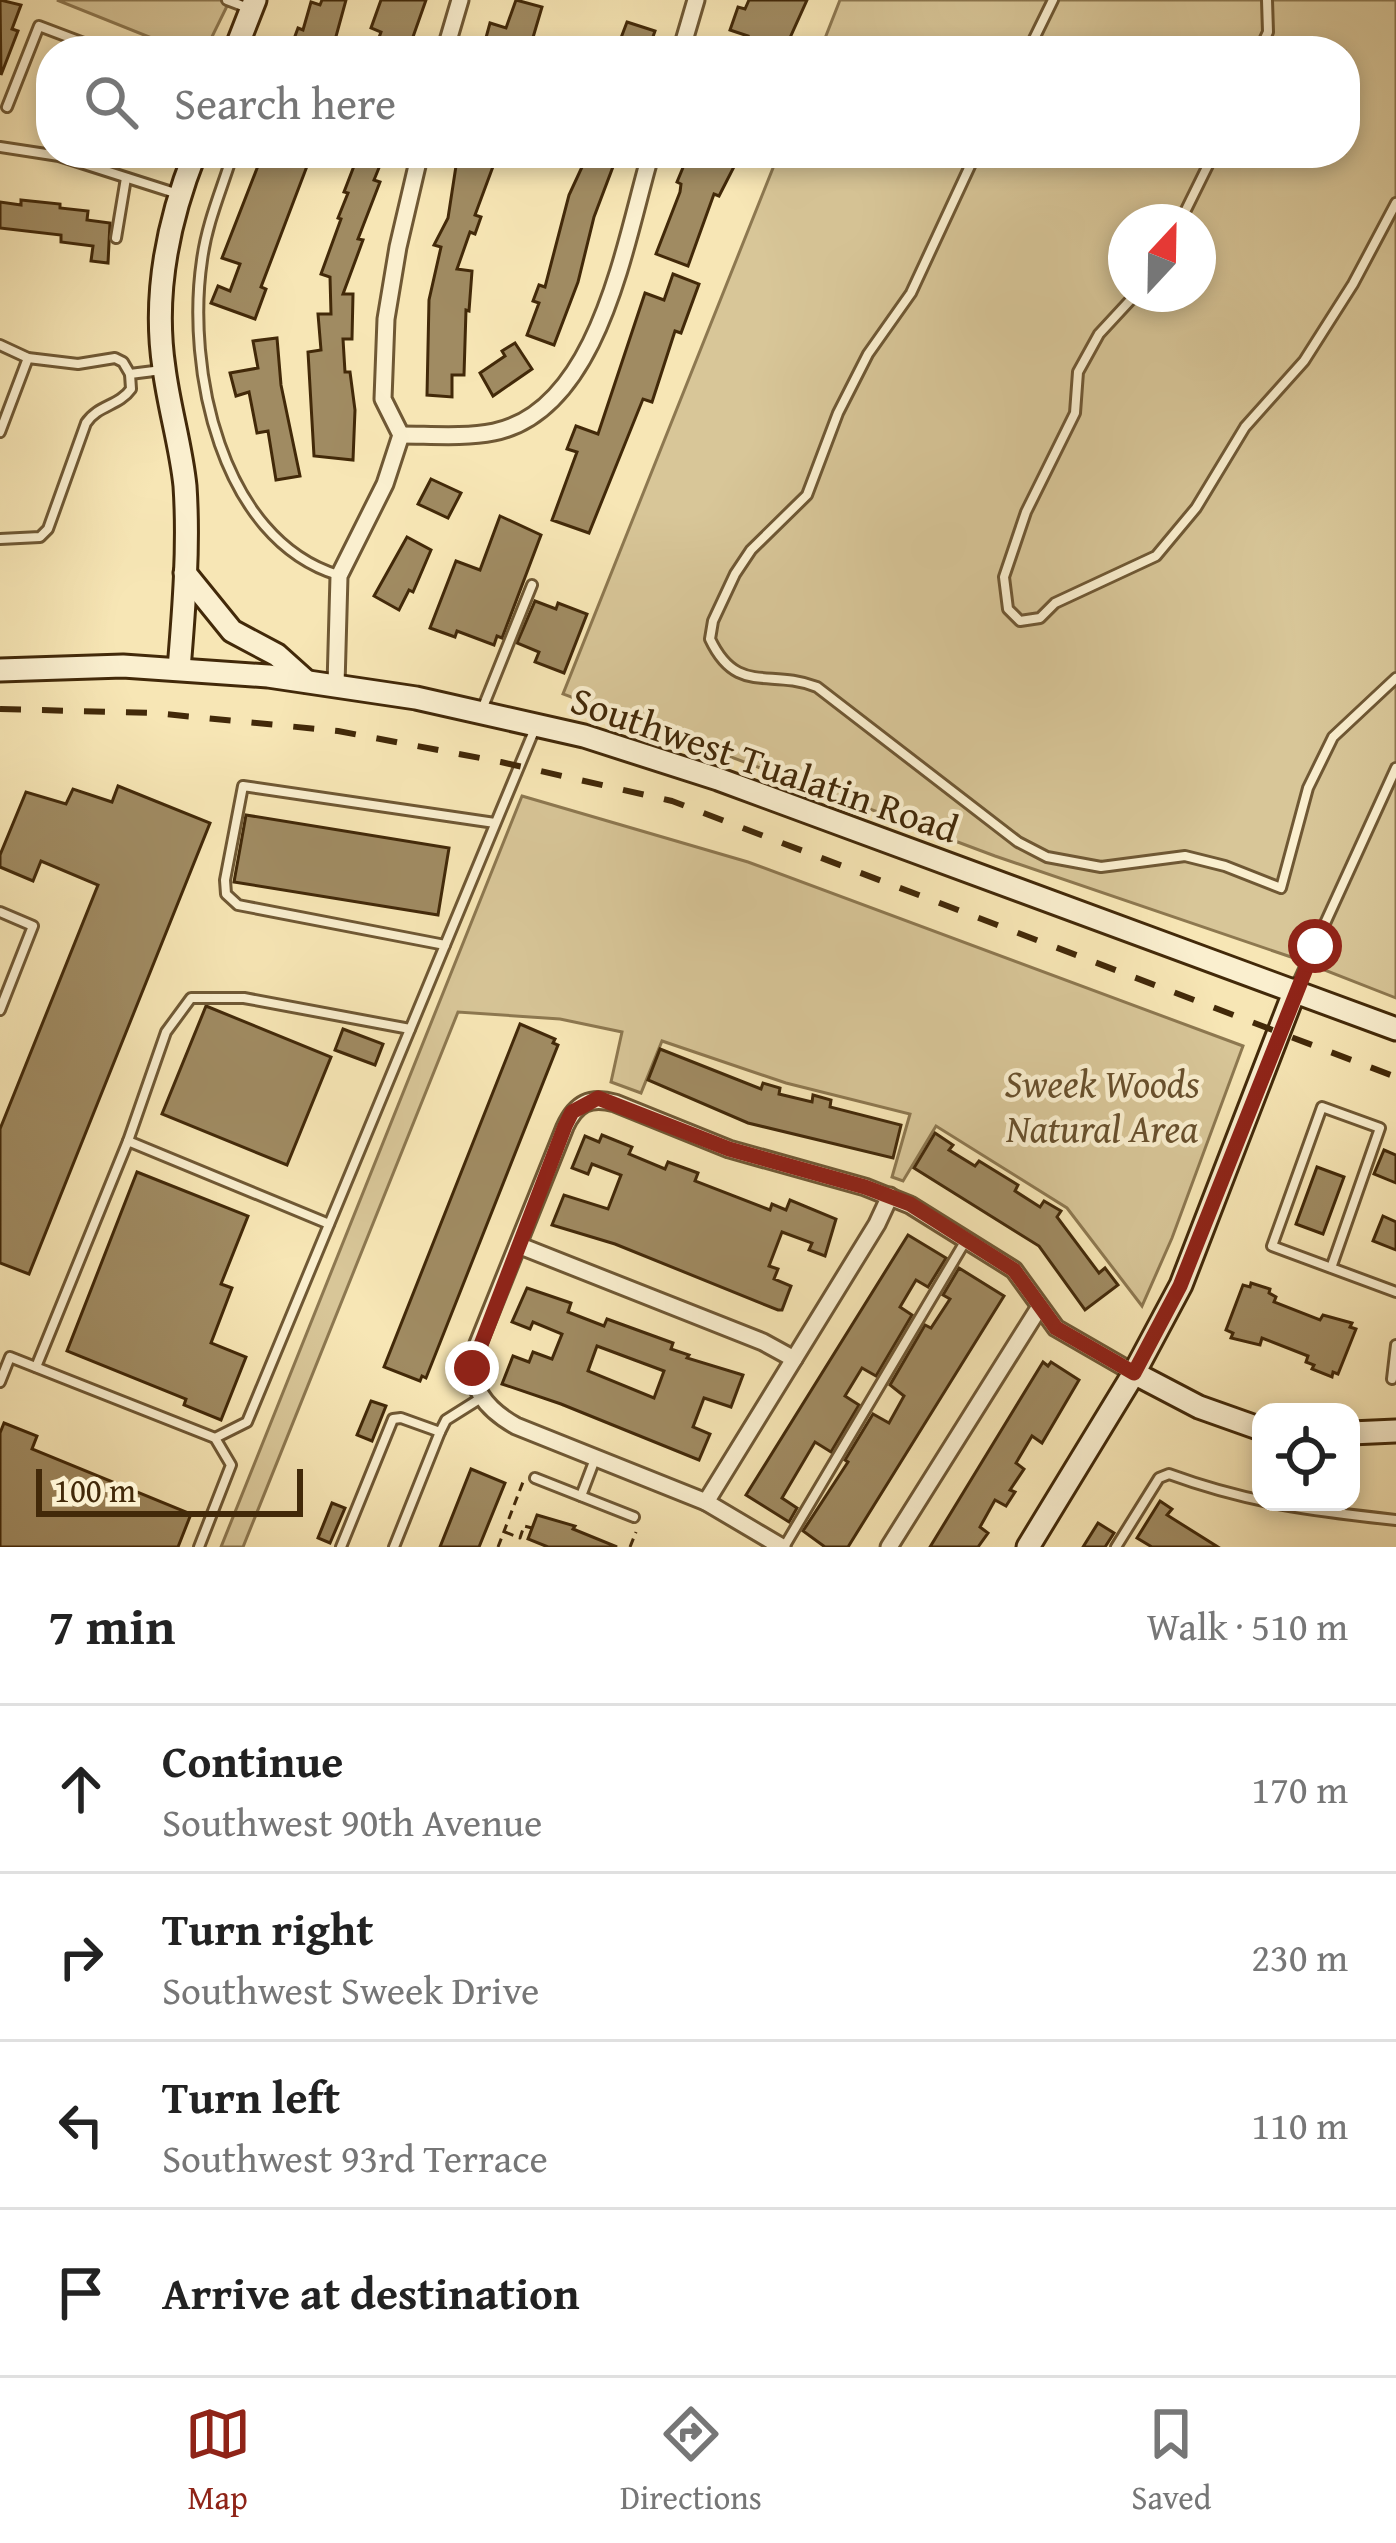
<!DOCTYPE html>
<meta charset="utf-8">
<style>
body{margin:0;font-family:"Gentium Book Plus",serif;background:#f2f2f2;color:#222}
.controls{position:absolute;right:36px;bottom:36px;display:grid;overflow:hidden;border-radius:24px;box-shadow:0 6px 18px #0003}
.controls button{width:108px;height:108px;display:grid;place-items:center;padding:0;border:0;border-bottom:3px solid #e0e0e0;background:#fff;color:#222;font:60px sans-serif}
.compass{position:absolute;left:1108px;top:204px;width:108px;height:108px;border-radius:50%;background:#fff;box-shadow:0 6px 18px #0003;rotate:22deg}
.scale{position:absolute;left:36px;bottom:30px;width:267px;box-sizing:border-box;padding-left:12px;border:6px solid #422909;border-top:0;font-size:33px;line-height:42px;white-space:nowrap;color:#422909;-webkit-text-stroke:9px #faefcf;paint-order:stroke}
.stop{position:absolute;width:36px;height:36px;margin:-27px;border:9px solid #8f2418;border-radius:50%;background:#fff}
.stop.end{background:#8f2418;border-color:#fff;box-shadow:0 3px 12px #0008}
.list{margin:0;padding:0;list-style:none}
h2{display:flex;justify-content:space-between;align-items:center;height:156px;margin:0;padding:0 48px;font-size:51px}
h2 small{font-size:39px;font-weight:400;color:#767676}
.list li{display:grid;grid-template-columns:78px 1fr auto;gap:36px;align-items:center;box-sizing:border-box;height:168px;padding:0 48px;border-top:3px solid #e0e0e0}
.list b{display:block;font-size:45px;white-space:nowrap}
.list p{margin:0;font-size:39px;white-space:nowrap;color:#767676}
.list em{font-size:39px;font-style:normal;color:#767676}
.icon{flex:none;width:66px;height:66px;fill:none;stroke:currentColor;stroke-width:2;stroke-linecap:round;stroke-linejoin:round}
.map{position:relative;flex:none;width:1396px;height:1547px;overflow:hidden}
.search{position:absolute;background:#fff;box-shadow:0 6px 18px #0003;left:36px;right:36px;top:36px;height:132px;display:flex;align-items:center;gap:30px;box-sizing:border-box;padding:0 42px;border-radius:48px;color:#767676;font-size:45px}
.sheet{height:828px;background:#fff}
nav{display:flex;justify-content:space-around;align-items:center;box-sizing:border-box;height:168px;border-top:3px solid #e0e0e0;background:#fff;font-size:33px;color:#767676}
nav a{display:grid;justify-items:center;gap:6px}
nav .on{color:#8f2418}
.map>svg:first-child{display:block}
.green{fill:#d8c698;stroke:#8d7850;stroke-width:3;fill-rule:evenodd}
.building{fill:#a08b62;stroke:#422909;stroke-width:3;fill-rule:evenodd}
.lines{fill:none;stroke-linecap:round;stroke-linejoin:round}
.lane-casing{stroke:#6f5834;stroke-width:14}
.street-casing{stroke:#6f5834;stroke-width:21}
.secondary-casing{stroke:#422909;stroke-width:27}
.path{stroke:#422909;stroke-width:3;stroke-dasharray:9 6;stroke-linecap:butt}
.lane{stroke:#faefcf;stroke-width:8}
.street{stroke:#faefcf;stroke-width:15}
.secondary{stroke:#faefcf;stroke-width:21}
.rail{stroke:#422909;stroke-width:6;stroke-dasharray:21 21;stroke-linecap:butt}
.route{stroke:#8f2418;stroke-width:15}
.labels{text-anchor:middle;stroke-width:9;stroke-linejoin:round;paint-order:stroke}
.street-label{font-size:39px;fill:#422909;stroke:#faefcf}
.park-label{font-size:39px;font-style:italic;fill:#68502d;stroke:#faefcf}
</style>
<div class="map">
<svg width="1396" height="1547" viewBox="0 0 1396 1547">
<rect width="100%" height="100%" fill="#f7e6b5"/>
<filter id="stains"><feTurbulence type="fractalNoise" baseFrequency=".00167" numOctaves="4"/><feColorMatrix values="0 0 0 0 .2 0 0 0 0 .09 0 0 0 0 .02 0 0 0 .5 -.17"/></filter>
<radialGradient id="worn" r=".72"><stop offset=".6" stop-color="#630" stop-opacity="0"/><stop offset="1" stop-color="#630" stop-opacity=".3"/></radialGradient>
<g class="green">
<path d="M57,0h173l-25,51h-21z"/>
<path d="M840,0h556v998l-102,-40 -299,-102 -432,-162 216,-541h566v-102h-525zM1126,222h72v72h-72z"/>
<path d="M522,796l226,66 495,184 -71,192 -30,68 -75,-98 -131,-82 -33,55 -11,-4 18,-63 -124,-31 -124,-42 -21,52 -30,-11 11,-50 -62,-13 -102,-7 -215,535h-22z"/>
</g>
<g class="building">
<path d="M0,0l21,5 -9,24 6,2 -17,44z"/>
<path d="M322,0h24l-14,51h-30l-11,-4 7,-19 5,2 8,-28 9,3z"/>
<path d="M381,0h45l-18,51h-34l7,-19 -10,-4z"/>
<path d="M516,0l26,7 -13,44h-25l-20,-6 6,-22 16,5z"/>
<path d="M749,0h58l-23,51h-41l5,-15 -18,-6 8,-23 7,2z"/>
<path d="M627,22l28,9 -7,20h-32z"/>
<path d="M263,153h49l-51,134 5,2 -11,30 -44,-16 7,-17 12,5 10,-27 -18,-6z"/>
<path d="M359,153h26l-11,27 6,2 -22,57 5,1 -20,54h10l-1,45h-9l2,33h5l5,38 -2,50 -39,-4 -6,-104 13,-2 -3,-36h13l-1,-37 -9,-3 20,-55 -3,-1 10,-25 -4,-1z"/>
<path d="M458,153h40l-23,62 6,2 -6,17 -5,-2 -13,37 15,2 -3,40 -3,-1 -2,65h-12v22l-25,-2 2,-95 12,-53 -7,-2 14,-27z"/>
<path d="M689,153h52l-22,43 -5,-2 -26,72 -32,-12 24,-62 1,-8 -4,-2z"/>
<path d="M588,154l26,10 -20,53 -16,65 -24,63 -27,-10 12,-32 -6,-2 6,-16 6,2 24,-92z"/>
<path d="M21,200l39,4v4l28,3 -1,9 23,3 -2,40 -17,-2 2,-15 -32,-4v-7l-61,-7v-26l21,3z"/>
<path d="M673,274l26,10 -18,49 -6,-2 -23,71 -9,-3 -54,134 -37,-13 25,-68 -10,-3 9,-23 22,8 47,-141 19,7z"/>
<path d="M277,338l4,47 19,91 -24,4 -8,-49 -11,2 -8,-41 -13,4 -6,-23 28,-5 -5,-27z"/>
<path d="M515,343l17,26 -39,27 -13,-23 25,-17 -3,-5z"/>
<path d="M431,479l30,14 -13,25 -30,-14z"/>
<path d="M500,516l41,19 -39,103 -5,-2 -3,9 -37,-14 -2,6 -25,-9 26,-67 24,9z"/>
<path d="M407,537l24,13 -18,42 -4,-2 -10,20 -25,-14z"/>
<path d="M535,601l21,8 2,-6 29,11 -23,59 -29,-11 4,-10 -22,-9z"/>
<path d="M118,786l92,37 -181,451 -29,-11v-134l98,-244 -57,-24 -8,20 -33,-14v-12l26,-63 40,12 7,-15 39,13z"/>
<path d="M246,815l203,33 -11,67 -204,-33z"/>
<path d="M206,1006l125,51 -44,108 -125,-51z"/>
<path d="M520,1024l35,15 -2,4 5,2 -132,333 -4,-2 -2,5 -36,-14z"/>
<path d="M343,1029l40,15 -8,21 -40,-15z"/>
<path d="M660,1049l101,40 2,-6 17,5 -1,6 33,8 1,-7 18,5 -1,7 71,18 -8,33 -145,-35 -100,-43z"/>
<path d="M935,1133l18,12 -4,5 26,16 4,-5 39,24 -3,6 25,16 4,-6 17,10 -4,6 42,56 6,-5 13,17 -33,25 -46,-64 -125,-78z"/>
<path d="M602,1135l30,12 -3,7 36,15 3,-7 30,11 -3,8 75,29 2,-6 14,6 4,-10 46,19 -11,37 -16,-6 3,-7 -30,-11 -13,34 9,3 -4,10 17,7 -9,24h-4l-163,-66 -63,-19 12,-30 44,14 13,-34 -29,-11 -4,10 -16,-6 13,-32 14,6z"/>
<path d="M1384,1150l12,5v28l-22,-9z"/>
<path d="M1317,1167l27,10 -21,57 -27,-10z"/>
<path d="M137,1172l111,44 -27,68 11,4 -21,55 35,14 -25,63 -37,-15 2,-6 -119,-48z"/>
<path d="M1383,1216l13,6v28l-23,-9z"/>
<path d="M908,1235l38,23 -18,29 -12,-7 -16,27 12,8 -36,61 -14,-8 -17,28 14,9 -28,47 -16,-10 -33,56 15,10 -8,14 -43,-27z"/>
<path d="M959,1268l45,28 -156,251h-23l-22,-16 45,-69 -3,-2 28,-46 16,9 15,-27 -14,-11 35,-60 6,3 19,-29 -7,-4z"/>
<path d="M1251,1283l19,6 -1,4 7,4 -2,5 46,18 3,-5 29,8 -2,4 6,2 -18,45 -5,-2 -1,5 -20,-8 2,-4 -8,-3 2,-6 -46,-18 -2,7 -29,-7 2,-5 -7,-3 17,-45 7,2z"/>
<path d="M527,1288l44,15 -3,9 36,14 3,-7 66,24 -2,6 18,6 -2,3 56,17 -12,32 -27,-9 -11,29 17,7 -11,26 -138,-56 -59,-20 11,-28 16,6 4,-10 19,7 10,-25 -29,-12 -3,7 -18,-7zM597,1346l67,25 -10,27 -66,-27z"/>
<path d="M1043,1362l5,4 3,-4 28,18 -37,63 -10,-7 -16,27 8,6 -14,21 5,2 -9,14 -11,-6 -15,27 8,6 -10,14h-48z"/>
<path d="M371,1401l15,5 -14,35 -15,-6z"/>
<path d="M4,1423l33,13 -5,13 159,65 -13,33h-178v-114z"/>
<path d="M471,1469l34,14 -26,64h-39z"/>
<path d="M1160,1501l12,8 -5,6 51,32h-66l-15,-9z"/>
<path d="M332,1503l13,5 -15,35 -12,-5z"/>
<path d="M537,1515l38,11 -2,3 44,18h-69l-20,-8z"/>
<path d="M1098,1523l16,10 -9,14h-22z"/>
</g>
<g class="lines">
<g class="lane-casing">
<g id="lane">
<path d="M227,0l21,8"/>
<path d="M1028,51l25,-51"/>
<path d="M1259,51l9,-19 -1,-32"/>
<path d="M7,107l32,-81 66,25"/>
<path d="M0,147l59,9 119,38"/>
<path d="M233,153c-11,36 -26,69 -31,107 -16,107 18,279 136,315"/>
<path d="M976,153l-65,140 -43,61 -30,59 -31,82 -56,55 -16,24 -22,47 -3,18c27,57 59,29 107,48l201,155 29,15 54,10 84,-11 40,10 56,22 27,-100 25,-51 63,-59"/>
<path d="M1180,222l34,-69"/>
<path d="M116,238l10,-60"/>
<path d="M1136,294l-37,40 -21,38 -3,41 -49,99 -22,65 4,32 12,12 20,-3 15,-15 101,-47 40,-48 49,-81 59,-66 49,-77 43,-81"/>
<path d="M0,345l28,13 50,6 37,-6 8,4 7,12 32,-4"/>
<path d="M0,432l28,-74"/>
<path d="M0,539l40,-2 8,-8 38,-106c12,-18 33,-17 45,-34l-1,-15"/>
<path d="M481,712l51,-127"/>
<path d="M0,912l33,14 -33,84"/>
<path d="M445,945l-207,-40 -12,-11 -1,-14 18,-94 252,37"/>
<path d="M1295,989l101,-221"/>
<path d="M128,1141l38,-109 25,-34h53l166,31"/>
<path d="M1331,1268l49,-140 -58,-21 -50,139 124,46"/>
<path d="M36,1367l92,-226 201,83"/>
<path d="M1392,1379l4,-34"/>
<path d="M0,1382l10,-25 205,81 16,27 -32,82"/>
<path d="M215,1438l32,-16 289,-696"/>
<path d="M535,1478l99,39"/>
<path d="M581,1496l14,-37"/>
<path d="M341,1547l52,-128 8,-1 39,14 6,-12 35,-22"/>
<path d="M394,1547l46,-115"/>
<path d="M784,1547l182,-307"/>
<path d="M1116,1547l43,-69 10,-4c79,29 144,37 227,46"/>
</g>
</g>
<g class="street-casing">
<g id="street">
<path d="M445,51l15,-51"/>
<path d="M681,51l15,-51"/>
<path d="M401,435c30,0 63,3 93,-3 106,-22 131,-192 157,-279"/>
<path d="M336,685l3,-109 46,-92 16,-49 -18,-36 3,-80 12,-72 22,-94"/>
<path d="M518,1245l245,97 31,17"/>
<path d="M706,1502l171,-278 13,-28"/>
<path d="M782,1547l-76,-45 -190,-76c-30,-17 -49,-39 -41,-75l90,-224c11,-24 25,-31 50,-24l114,46 136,38 45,18 104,65 42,58 78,45"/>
<path d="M889,1547l150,-239"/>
</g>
</g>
<g class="secondary-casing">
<g id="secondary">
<path d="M235,51l20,-51"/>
<path d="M185,573l47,58 45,24 29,26"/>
<path d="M179,669c5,-60 10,-123 6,-183 -4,-40 -16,-78 -21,-118 -11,-73 4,-147 31,-215"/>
<path d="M0,670l123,-4 145,10 148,22 168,38 134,43 678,250"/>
<path d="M1134,1373l65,34 62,22"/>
<path d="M1351,1433l45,-2"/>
<path d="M1028,1547l106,-174 47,-88 114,-295"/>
</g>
</g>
<g class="path">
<path d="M505,1532l15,6 4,-12 8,2"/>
<path d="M498,1547l25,-65"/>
<path d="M630,1547l6,-15"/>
</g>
<use href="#lane" class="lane"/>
<use href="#street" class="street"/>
<use href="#secondary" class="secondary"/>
<path class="rail" d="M0,709l154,4 184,18 163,31 171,39 724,276"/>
</g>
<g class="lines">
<path class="route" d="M472,1368l93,-242 7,-14 26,-14 131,51 136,38 45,17 104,66 42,58 78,45 46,-87 135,-340"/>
</g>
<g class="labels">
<g class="street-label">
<text transform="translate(765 764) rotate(19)" y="14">Southwest Tualatin Road</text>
</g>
<g class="park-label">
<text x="1102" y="1097">Sweek Woods<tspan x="1102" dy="45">Natural Area</tspan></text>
</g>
</g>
<rect width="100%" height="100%" filter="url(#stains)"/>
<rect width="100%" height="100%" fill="url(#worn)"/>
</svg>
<div class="controls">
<button><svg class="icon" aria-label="locate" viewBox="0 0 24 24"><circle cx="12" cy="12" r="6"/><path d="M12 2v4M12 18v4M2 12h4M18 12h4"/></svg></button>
</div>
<svg class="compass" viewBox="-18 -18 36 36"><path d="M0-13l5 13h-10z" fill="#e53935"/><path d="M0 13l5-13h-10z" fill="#767676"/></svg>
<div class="scale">100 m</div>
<div class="stop" style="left:1315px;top:946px"></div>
<div class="stop end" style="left:472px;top:1368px"></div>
<div class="search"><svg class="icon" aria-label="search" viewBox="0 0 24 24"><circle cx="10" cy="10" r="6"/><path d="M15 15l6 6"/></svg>Search here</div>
</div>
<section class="sheet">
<h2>7 min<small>Walk · 510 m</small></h2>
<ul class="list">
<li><svg class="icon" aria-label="ahead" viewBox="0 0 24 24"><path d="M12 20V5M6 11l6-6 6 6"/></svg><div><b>Continue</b><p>Southwest 90th Avenue</p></div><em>170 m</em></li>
<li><svg class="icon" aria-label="right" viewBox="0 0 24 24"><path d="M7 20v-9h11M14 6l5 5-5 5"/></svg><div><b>Turn right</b><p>Southwest Sweek Drive</p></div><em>230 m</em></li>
<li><svg class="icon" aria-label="left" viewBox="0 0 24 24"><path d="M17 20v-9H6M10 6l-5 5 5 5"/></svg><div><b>Turn left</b><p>Southwest 93rd Terrace</p></div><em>110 m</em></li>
<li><svg class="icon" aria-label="arrive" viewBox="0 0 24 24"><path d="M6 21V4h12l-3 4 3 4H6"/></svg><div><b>Arrive at destination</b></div></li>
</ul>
</section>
<nav>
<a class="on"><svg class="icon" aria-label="map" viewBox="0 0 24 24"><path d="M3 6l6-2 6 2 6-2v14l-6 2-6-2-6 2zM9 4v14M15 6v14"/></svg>Map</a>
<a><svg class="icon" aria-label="directions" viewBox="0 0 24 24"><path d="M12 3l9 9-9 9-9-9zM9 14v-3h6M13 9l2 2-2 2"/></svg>Directions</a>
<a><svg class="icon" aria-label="saved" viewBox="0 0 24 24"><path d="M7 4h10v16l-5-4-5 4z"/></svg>Saved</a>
</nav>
